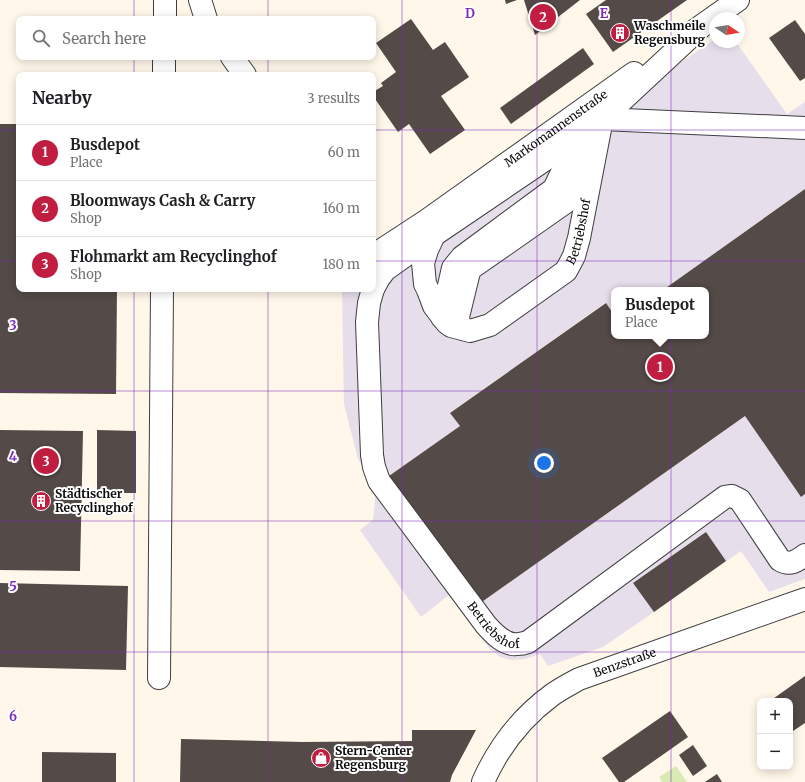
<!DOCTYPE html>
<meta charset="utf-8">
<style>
body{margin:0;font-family:Merriweather,serif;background:#f2f2f2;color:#202124}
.controls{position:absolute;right:12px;bottom:12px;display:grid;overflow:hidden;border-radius:8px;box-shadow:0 2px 10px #0003}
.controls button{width:36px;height:36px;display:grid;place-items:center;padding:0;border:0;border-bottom:1px solid #e0e0e0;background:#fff;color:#202124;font:20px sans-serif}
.compass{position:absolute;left:709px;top:12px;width:36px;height:36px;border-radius:50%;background:#fff;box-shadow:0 2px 10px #0003;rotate:102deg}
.you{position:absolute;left:544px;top:463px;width:14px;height:14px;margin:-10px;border:3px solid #fff;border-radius:50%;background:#1a73e8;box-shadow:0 0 0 6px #1a73e833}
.badge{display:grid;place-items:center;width:26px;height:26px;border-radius:50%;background:#c11d41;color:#fff;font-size:13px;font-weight:700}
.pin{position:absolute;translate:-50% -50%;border:2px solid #fff;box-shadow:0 1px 4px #0006}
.popup{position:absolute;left:611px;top:287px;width:98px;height:52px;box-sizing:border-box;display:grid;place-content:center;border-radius:8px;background:#fff;filter:drop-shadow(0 1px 3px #0005);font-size:13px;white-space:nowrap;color:#757577}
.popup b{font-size:15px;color:#202124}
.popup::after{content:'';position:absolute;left:50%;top:100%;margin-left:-8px;border:8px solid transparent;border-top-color:#fff}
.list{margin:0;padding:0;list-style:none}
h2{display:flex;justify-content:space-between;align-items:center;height:52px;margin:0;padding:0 16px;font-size:17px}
h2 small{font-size:13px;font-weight:400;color:#757577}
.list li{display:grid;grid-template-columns:26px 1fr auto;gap:12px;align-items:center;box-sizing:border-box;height:56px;padding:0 16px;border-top:1px solid #e0e0e0}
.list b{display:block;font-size:15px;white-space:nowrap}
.list p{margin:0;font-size:13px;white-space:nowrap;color:#757577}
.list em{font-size:13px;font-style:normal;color:#757577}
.icon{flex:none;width:22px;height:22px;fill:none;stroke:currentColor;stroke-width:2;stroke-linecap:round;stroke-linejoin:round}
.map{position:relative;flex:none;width:805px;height:782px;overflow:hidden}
.search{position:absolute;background:#fff;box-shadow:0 2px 10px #0003;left:16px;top:16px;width:360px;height:44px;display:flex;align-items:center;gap:10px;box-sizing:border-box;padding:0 14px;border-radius:8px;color:#757577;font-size:15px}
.panel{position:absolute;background:#fff;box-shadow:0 2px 10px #0003;left:16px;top:72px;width:360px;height:220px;border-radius:8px}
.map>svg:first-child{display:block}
.industrial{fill:#e7deeb}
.green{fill:#d9ebb2}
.building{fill:#544a47}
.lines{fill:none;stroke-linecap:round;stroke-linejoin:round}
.minor-casing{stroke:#3e3e3e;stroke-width:24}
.minor{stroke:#fff;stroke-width:22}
.grid{fill:none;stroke:#7b2cbf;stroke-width:1;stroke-opacity:0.55}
.labels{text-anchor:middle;stroke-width:4;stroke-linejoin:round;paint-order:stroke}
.poi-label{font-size:12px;font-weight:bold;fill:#0b0b0b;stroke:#fff;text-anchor:start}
.street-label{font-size:12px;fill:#0b0b0b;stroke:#fff}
.grid-label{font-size:13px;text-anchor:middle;font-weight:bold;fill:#7b2cbf;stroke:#fff;stroke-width:4;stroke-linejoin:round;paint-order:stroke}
</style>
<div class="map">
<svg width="805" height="782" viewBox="0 0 805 782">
<rect width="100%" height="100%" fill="#fff7e9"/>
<path class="industrial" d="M715,39v3h21l51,72 18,-12v87l-142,101h-49v25l-9,-12 -154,109 9,14 -71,50 90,128 266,-188 56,80 4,-2v85l-36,13 -28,-41 -87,61 -51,35 -55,19 -8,-12 -15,5 -13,1 -12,-3 -10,-8 -41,-54 -28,22 -61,-87 13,-10 3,-30 -18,-31 -14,-55 -2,-112 5,-3h26v-18z"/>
<path class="green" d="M676,766l11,16h-25l-3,-5z"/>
<g class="building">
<path d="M505,0h12l-11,4z"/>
<path d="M524,0h56l-45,35z"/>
<path d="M606,0h81l-74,52 -27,-38z"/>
<path d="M411,19l22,31 12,-8 24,35 -28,19 24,34 -35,24 -21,-30 -11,8 -25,-36v-4l10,-6 -2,-3 15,-11 -20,-29z"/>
<path d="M795,20l10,14v44l-5,3 -31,-43z"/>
<path d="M583,48l11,16 -83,60 -11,-16z"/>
<path d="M0,124h19v165h98l-1,105 -116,-1z"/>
<path d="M805,189v305l-4,3 -56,-81 -266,188 -90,-128 71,-50 -10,-13 156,-110 8,12v21h92v-46h-43z"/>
<path d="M0,430l83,1 -3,140 -80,-1z"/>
<path d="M97,430l39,1v62h-39z"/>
<path d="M706,532l20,29 -72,51 -21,-29z"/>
<path d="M0,583l128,3 -2,84 -126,-3z"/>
<path d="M805,676v47l-15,10v-32h-20z"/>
<path d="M670,711l18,26 -64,45h-5l-17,-24z"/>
<path d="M412,730h64l-24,45 -2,7h-270l1,-43 121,3 110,-1z"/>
<path d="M693,745l14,21 -14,10 -14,-21z"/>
<path d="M42,752l74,1v29h-74z"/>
<path d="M717,774l5,8h-17z"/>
</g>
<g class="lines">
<g class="minor-casing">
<g id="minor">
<path d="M200,0l6,19"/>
<path d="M165,19v-19"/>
<path d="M690,34l48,-34"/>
<path d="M232,57l13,18"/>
<path d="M164,75v-18"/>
<path id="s1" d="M434,235l-7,15 -4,13 2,21 3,6 6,16 13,17 4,3 19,5 20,-6 76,-54 8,-15 5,-18 23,-119 100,-93"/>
<path id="s2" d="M373,254l1,1 52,-34 208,-148"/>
<path id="s3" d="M373,289l-4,14 -2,19 5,133 2,12 5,14 107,144c8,9 19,21 32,19 3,0 7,-1 10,-2l197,-145 7,-1 8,4 40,60c10,6 17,1 25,-5"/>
<path d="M373,289l6,-11 6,-8 49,-35 146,-99 22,-17 203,9"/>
<path d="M442,317l11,-49 9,-11 92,-68 12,-25"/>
<path d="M464,329l-5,-5 -1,-7 10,-41 2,-7 96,-67 14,-66"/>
<path d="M159,678l3,-389"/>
<path id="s4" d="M483,782c15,-34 39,-65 69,-87 8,-6 18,-11 27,-16l226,-80"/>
</g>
</g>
<use href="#minor" class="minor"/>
</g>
<path class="grid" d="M134,0v19M268,0v19M402,0v782M537,0v782M671,0v782M134,57v18M268,57v18M0,130h19M373,130h432M0,261h19M373,261h432M134,289v493M268,289v493M0,391h805M0,521h805M0,652h805"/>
<defs>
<g id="building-disc" transform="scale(1)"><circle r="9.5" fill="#c11d41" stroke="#fff"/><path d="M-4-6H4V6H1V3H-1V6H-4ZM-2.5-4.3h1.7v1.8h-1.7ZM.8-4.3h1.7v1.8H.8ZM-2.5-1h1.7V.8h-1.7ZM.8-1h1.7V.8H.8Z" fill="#fff"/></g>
<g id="shop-disc" transform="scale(1)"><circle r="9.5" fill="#c11d41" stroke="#fff"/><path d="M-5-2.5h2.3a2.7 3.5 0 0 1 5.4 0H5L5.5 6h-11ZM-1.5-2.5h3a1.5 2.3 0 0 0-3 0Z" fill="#fff"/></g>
</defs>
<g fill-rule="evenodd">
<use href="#building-disc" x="620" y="33"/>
<use href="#building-disc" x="41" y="501"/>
<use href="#shop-disc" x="321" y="758"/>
</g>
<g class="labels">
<g class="poi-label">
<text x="634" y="30">Waschmeile<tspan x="634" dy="14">Regensburg</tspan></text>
<text x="55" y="498">Städtischer<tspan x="55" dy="14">Recyclinghof</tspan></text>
<text x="335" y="755">Stern-Center<tspan x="335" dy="14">Regensburg</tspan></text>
</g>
<g class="street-label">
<text dy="4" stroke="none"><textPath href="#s2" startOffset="223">Markomannenstraße</textPath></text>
<text dy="4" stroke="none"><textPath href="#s1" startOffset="277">Betriebshof</textPath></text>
<text dy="4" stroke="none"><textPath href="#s3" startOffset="380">Betriebshof</textPath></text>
<text dy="4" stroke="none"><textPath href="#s4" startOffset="192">Benzstraße</textPath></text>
</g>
</g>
<g class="grid-label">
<text x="470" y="18">D</text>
<text x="604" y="18">E</text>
<text x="13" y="330">3</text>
<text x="13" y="461">4</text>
<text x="13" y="591">5</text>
<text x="13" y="721">6</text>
</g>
</svg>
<div class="controls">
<button>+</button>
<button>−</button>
</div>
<svg class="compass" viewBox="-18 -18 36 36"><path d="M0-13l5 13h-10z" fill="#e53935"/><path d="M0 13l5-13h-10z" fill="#757577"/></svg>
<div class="you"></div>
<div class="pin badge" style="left:660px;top:367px">1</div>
<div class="popup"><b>Busdepot</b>Place</div>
<div class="pin badge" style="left:543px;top:17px">2</div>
<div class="pin badge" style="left:46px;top:461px">3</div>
<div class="search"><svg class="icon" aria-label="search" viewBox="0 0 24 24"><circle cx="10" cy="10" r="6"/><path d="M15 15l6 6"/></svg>Search here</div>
<section class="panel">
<h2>Nearby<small>3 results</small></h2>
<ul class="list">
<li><span class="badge">1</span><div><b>Busdepot</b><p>Place</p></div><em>60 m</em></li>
<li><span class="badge">2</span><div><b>Bloomways Cash &amp; Carry</b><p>Shop</p></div><em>160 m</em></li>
<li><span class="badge">3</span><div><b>Flohmarkt am Recyclinghof</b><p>Shop</p></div><em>180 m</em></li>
</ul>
</section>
</div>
